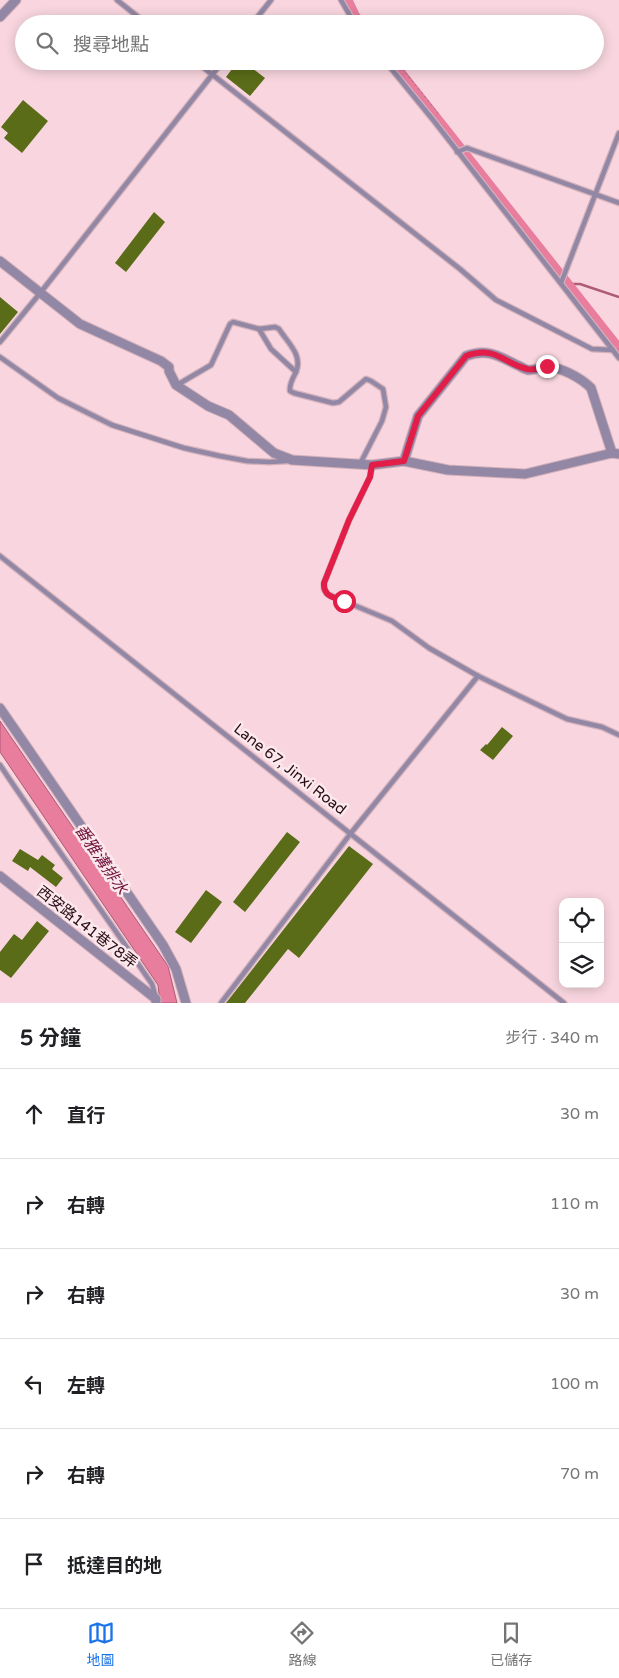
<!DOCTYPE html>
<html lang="zh-TW">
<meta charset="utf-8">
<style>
body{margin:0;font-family:"Varela Round","Noto Sans TC",sans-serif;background:#f6f6f6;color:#202124}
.controls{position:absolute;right:15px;bottom:15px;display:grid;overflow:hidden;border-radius:10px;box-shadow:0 2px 12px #0003}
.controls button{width:45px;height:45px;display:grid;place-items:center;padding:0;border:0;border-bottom:1px solid #e0e0e0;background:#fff;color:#202124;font:25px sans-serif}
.stop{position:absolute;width:15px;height:15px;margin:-11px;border:4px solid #e11d48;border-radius:50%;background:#fff}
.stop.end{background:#e11d48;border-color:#fff;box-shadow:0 1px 5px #0008}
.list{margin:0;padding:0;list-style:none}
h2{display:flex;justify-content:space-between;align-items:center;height:65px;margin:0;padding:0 20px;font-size:21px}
h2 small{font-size:16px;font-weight:400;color:#757577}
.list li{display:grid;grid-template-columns:32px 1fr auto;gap:15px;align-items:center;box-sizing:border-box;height:90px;padding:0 20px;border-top:1px solid #e0e0e0}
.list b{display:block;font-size:19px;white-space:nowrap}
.list em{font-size:16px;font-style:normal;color:#757577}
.icon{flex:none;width:28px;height:28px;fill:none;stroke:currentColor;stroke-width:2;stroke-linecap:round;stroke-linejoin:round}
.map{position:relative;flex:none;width:619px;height:1003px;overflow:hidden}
.search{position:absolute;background:#fff;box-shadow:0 2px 12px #0003;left:15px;right:15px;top:15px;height:55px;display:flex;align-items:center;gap:12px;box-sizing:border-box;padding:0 18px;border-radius:28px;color:#757577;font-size:19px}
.sheet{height:605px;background:#fff}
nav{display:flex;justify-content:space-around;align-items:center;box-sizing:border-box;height:70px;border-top:1px solid #e0e0e0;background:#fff;font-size:14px;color:#757577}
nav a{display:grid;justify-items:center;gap:2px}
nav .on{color:#1a73e8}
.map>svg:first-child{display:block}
.water{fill:#e87d9e;stroke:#ae5b75}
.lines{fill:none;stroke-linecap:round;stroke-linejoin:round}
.stream{stroke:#ae5b75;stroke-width:2.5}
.canal{stroke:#e87d9e;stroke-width:9}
.building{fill:#5a6c18}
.service-casing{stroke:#d3b1bb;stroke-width:7}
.minor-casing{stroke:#d3b1bb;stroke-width:11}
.path{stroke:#987882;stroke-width:1;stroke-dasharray:2.5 2.5;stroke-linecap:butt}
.service{stroke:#9287a5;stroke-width:4.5}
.minor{stroke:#9287a5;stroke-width:9}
.route{stroke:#e11d48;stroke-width:6}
.labels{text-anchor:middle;stroke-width:5;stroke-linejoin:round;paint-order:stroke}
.street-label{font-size:15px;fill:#280b15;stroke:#fbe9ed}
.water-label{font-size:16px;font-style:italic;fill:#72123b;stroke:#fbe9ed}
</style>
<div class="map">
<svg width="619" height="1003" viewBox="0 0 619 1003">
<rect width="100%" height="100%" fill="#f9d6df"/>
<path class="water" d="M0,721l168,245 9,37h-17l-2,-18 -158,-233z"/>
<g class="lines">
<path class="stream" d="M568,284h12l39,13"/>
<g class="canal">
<path d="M348,0l7,15 7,9"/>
<path d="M392,61l227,287"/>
</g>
</g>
<g class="building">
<path d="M238,61h5l22,17 -15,18 -24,-19z"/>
<path d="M23,100l25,21 -26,32 -18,-15 4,-5 -7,-6z"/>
<path d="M154,212l11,10 -39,50 -11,-9z"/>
<path d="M0,297l18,15 -18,22z"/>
<path d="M502,727l11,9 -20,24 -13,-10 6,-6 1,1z"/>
<path d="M287,832l13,10 -55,70 -12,-10z"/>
<path d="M349,846l24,18 -74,94 -11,-9 -43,54h-19z"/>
<path d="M20,849l18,11 4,-5 13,10 -3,4 11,9 -7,9 -26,-20 -2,4 -16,-10z"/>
<path d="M206,890l16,12 -31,41 -16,-11z"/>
<path d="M37,921l12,10 -38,47 -11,-8v-18l14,-18 8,6z"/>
</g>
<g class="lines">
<g class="service-casing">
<g id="service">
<path d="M117,0l30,24"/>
<path d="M341,0l14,24"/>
<path d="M252,24l19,-24"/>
<path d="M195,61l265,208 36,31 96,49 21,1"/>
<path d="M385,61l49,60 185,237"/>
<path d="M457,152l10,-4 152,55"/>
<path d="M561,283l58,-150"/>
<path d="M259,329l12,20 25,23"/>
<path d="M0,342l41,-50 182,-231"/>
<path d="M0,357l58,41 54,27 72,23 36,8 27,5 22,1 18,-1"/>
<path d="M177,385l34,-20 19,-41 3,-2 26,7 16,-2 4,2c9,14 24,26 17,43 -3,6 -7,12 -6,19l4,2 39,10 6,-1 27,-23 5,2 12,8 3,18 -4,14 -22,43"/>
<path d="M372,465l-2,12 -21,43 -25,63v6l3,5 65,27 37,27 49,28 89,43 35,8 17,8"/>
<path d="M0,556l564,447"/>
<path d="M0,765c47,71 98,139 145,209l7,10 4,14"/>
<path d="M221,1003l130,-170 127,-157"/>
</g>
</g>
<g class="minor-casing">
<g id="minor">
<path d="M0,17l16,-17"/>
<path d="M0,261l80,63 81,37 8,6v4l7,14 32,21 21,9 45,38 18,7 80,5 32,-4 44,9 77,4 87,-21 7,1"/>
<path d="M404,461l14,-45 48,-60c21,-8 33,0 51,9 3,1 7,4 11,5 6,1 13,-4 19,-3 14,0 34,11 44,21l21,65"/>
<path d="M0,708l163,237 13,24 10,34"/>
<path d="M0,876l156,123v4"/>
</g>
</g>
<path class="path" d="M396,61l42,52 -1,2"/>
<use href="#service" class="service"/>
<use href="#minor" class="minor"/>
</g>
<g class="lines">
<path class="route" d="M344,601c-10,-3 -21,-5 -20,-18l25,-63 21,-43 2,-12 32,-4 14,-45 48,-60c29,-11 37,7 61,13 6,2 14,-1 20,-3"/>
</g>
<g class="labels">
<g class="street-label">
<text transform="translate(290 769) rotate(38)" y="5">Lane 67, Jinxi Road</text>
<text transform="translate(87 927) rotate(38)" y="5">西安路141巷78弄</text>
</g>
<g class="water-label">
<text transform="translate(102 859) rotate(56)" y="6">番雅溝排水</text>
</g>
</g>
</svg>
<div class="controls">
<button><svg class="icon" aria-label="locate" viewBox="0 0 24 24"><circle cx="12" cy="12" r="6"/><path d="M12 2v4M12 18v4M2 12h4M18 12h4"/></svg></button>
<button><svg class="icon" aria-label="layers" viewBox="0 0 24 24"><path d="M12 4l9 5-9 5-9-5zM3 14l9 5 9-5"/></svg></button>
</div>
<div class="stop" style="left:344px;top:601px"></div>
<div class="stop end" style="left:547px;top:366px"></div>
<div class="search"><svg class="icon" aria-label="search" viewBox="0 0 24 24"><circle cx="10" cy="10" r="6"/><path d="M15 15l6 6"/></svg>搜尋地點</div>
</div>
<section class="sheet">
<h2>5 分鐘<small>步行 · 340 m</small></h2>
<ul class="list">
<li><svg class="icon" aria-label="ahead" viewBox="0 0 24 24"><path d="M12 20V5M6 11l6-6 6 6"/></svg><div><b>直行</b></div><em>30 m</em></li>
<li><svg class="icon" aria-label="right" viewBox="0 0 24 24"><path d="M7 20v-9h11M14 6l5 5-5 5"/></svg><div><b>右轉</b></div><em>110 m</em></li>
<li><svg class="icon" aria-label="right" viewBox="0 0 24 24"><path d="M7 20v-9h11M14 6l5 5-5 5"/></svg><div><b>右轉</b></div><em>30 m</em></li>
<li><svg class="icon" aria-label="left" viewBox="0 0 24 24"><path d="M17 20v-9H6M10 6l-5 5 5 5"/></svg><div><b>左轉</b></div><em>100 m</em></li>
<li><svg class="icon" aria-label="right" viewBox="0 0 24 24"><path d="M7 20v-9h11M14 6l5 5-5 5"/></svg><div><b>右轉</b></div><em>70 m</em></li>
<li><svg class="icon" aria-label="arrive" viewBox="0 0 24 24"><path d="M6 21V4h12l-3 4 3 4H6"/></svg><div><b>抵達目的地</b></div></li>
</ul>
</section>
<nav>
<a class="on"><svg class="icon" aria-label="map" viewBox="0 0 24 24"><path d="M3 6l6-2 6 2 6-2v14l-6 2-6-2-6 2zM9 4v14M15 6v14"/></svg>地圖</a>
<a><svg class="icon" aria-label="directions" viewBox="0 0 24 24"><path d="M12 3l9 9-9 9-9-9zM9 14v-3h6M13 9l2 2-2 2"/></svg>路線</a>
<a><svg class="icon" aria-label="saved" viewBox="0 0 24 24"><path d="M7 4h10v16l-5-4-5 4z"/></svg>已儲存</a>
</nav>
